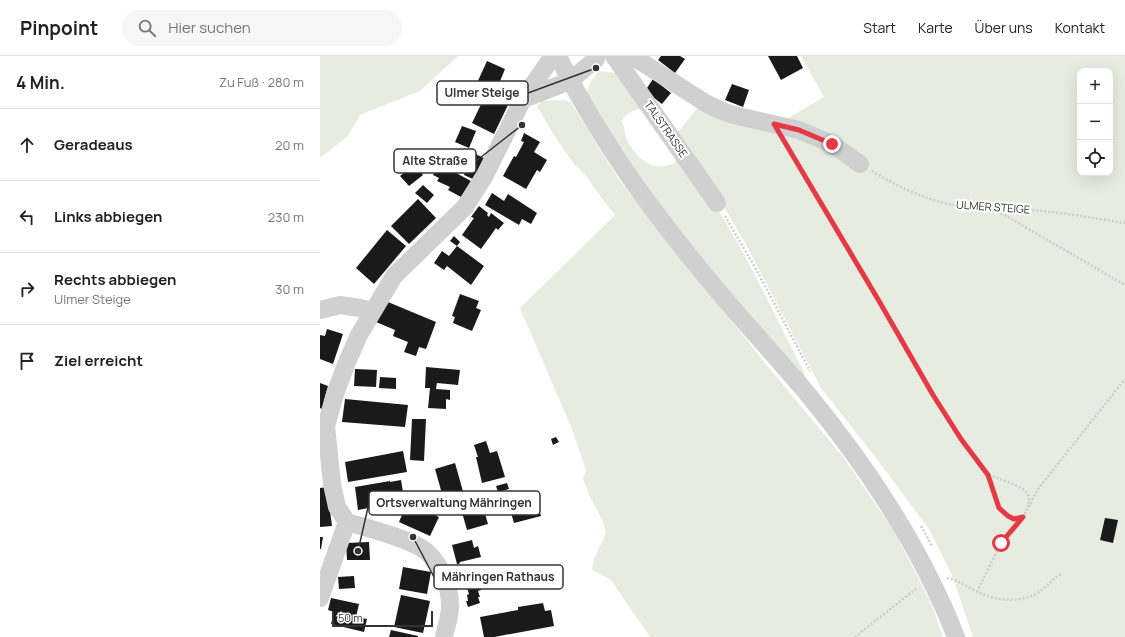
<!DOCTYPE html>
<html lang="de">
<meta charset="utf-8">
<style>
body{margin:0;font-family:Manrope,sans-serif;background:#f6f6f6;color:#222}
.controls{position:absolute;right:12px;top:12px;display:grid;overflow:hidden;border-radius:8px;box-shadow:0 4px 16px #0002}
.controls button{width:36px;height:36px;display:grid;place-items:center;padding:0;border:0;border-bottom:1px solid #e0e0e0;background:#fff;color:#222;font:20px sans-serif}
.scale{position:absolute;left:12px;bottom:10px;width:101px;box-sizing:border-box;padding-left:4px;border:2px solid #333;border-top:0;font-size:11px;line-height:14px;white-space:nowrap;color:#333;-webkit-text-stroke:3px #fff;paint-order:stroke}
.stop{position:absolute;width:12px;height:12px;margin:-9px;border:3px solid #e63946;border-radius:50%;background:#fff}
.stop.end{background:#e63946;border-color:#fff;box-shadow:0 1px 4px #0008}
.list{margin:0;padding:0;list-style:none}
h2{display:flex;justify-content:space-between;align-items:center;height:52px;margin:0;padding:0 16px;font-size:17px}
h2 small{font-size:13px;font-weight:400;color:#767676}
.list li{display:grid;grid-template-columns:26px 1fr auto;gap:12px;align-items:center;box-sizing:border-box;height:72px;padding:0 16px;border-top:1px solid #e0e0e0}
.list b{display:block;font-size:15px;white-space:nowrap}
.list p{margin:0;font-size:13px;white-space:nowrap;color:#767676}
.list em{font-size:13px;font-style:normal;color:#767676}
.icon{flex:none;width:22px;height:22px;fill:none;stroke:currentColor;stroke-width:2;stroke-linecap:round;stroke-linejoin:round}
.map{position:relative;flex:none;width:805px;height:581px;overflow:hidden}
header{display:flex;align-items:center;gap:24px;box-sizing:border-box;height:56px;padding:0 20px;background:#fff;border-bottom:1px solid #e0e0e0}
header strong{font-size:19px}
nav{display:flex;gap:22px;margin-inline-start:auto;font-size:14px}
.search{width:280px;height:36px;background:#f6f6f6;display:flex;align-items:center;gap:10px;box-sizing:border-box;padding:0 14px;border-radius:22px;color:#767676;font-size:15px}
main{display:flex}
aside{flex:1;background:#fff}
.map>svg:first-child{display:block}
.green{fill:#e6ecdf;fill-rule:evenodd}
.building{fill:#1a1a1a}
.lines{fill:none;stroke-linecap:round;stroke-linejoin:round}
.path{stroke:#cdcdcd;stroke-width:2.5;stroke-dasharray:2 2;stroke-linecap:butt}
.minor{stroke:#d0d0d0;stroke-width:18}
.route{stroke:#e63946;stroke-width:5}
.labels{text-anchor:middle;stroke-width:4;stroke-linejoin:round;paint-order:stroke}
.street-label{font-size:11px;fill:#333;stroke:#fff}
.leader{fill:none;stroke:#333;stroke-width:1.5}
.callout-dot{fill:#333;stroke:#fff;stroke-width:1.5}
.callout{fill:#fff;stroke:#333;stroke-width:1.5}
.callout-label{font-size:12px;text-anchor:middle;font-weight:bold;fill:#333}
</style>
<header>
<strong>Pinpoint</strong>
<div class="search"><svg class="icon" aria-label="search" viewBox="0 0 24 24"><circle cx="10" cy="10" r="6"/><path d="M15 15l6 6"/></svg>Hier suchen</div>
<nav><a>Start</a><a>Karte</a><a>Über uns</a><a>Kontakt</a></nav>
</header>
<main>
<aside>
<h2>4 Min.<small>Zu Fuß · 280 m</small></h2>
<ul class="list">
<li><svg class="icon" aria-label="ahead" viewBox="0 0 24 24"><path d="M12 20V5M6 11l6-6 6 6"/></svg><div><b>Geradeaus</b></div><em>20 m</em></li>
<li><svg class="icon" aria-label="left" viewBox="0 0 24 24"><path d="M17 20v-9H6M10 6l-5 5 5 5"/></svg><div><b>Links abbiegen</b></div><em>230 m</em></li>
<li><svg class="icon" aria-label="right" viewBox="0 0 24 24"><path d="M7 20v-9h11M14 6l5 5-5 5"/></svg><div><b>Rechts abbiegen</b><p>Ulmer Steige</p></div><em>30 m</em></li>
<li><svg class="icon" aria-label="arrive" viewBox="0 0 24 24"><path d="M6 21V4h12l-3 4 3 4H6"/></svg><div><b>Ziel erreicht</b></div></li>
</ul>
</aside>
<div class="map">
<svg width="805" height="581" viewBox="0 0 805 581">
<rect width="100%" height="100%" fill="#fff"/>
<g class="green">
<path d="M0,0h138l-38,35 -60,24 -12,21 -28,22z"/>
<path d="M481,0h324v581h-152l-21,-62 -23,-46 -53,-71 -55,-70 -77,-147 -33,-56 -35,-50 22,-28 80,17 46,-27zM760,15h30v102h-30z"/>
<path d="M279,15l16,2 28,36c-9,0 -17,4 -21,12 2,6 3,13 5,19 10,19 26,33 48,23l2,-10c17,24 36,47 51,73 27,46 50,96 75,144l4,12 -130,-153 -91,-131c2,-12 5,-19 13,-27z"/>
<path d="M245,44l6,3 46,74 148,186 78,94 51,74 36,70 13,36h-293l-39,-57 -19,-10 2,-11 12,-26 -3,-11 -13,-25 -7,-18 3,-9 -14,-41 -52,-121 95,-93c-9,-11 -18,-23 -26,-35 -4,-6 -10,-11 -15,-16 -14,-19 -26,-38 -37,-58l5,-5z"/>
</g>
<g class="building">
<path d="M341,0h19l5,3 -10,14 -17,-13z"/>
<path d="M448,0h29l6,12 -22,12z"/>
<path d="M167,5l18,8 -9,22 -19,-8z"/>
<path d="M333,23l18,14 -9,11 -17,-13z"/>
<path d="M412,28l17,6 -6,17 -18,-7z"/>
<path d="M166,38l22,11 -14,29 -22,-11z"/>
<path d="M142,70l14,5 -7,17 -14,-6z"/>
<path d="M204,77l16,9 -6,10 13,8 -7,12 -3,-2 -11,19 -23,-13 11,-20 2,1 8,-15 -3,-1z"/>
<path d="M153,97l13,6 -9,22 -13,-6z"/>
<path d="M94,109l9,10 -14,11 -9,-10z"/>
<path d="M117,111l7,4 1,-4 26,14 -8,17 -15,-8 2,-3 -13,-6 2,-3 -6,-3z"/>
<path d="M103,129l11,10 -7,8 -12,-10z"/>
<path d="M172,137l12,8 4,-7 29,19 -6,11 -9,-5 -3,6 -34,-20z"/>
<path d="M98,143l18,19 -27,26 -18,-18z"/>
<path d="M159,150l9,7 -1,2 2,2 2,-4 13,10 -6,7 -2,-2 -15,21 -19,-14 12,-17 -3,-1z"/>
<path d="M67,174l19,16 -32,38 -18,-16z"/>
<path d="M134,180l6,6 -3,4 -7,-5z"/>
<path d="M137,190l27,20 -13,19 -24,-19 -3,4 -10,-7 8,-12 7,5z"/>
<path d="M140,238l19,7 -3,7 5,2 -9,21 -19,-8 2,-6 -3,-1z"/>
<path d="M68,246l48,20 -10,27 -7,-2 -3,9 -12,-4 4,-10 -15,-6 2,-6 -19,-8z"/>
<path d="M7,273l16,5 -10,30 -13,-5v-24l5,1z"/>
<path d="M106,311l34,3 -2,15 -21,-2 -1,6 14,1v10l-4,-1v10l-18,-1 2,-20h-5z"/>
<path d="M35,313l22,1 -1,17 -22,-1z"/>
<path d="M60,321l16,1v11l-17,-1z"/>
<path d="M0,327l8,3 -6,23 -2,-1z"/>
<path d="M25,343l63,6 -3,22 -63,-5z"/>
<path d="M92,363h14l-2,42 -14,-1z"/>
<path d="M236,381l3,5 -6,3 -2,-6z"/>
<path d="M166,385l4,12 7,-2 8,26 -23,6 -6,-26h2l-4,-12z"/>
<path d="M83,395l4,21 -59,10 -3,-20z"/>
<path d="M135,407l9,32 -20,6 -9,-32z"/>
<path d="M81,424l2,12 -11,2 2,9 -36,7 -3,-23 35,-6v1z"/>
<path d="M187,427l2,6 -11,3 -2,-6z"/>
<path d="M7,431l5,39 -12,1v-39z"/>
<path d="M186,437l3,9 26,-7 6,21 -27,7 -5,-17 -8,2 -3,-12z"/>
<path d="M87,447l32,14 -9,19 -31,-14z"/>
<path d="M162,447l6,21 -21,6 -6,-21z"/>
<path d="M785,462l13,2 -5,23 -13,-3z"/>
<path d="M0,481h3l-2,12h-1z"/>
<path d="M152,484l2,8 4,-2 3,11 -21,5 -1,2h-2l-5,-19z"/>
<path d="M49,486l1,18h-23l-1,-17z"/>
<path d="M83,511l28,5 -4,22 -28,-5z"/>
<path d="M34,520l1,12 -16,1 -1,-12z"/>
<path d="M159,528l2,6 -3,1 2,6h-2l2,6 -12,4 -2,-6h2l-1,-6 2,-1 -2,-6z"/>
<path d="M81,539l29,6 -7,32 -29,-6z"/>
<path d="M11,542l28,6 -3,13 11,2 -3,13 -33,-8 3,-12 -6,-2z"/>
<path d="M223,547l2,8 6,-1 3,16 -60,11h-10l-4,-20 38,-7v-3z"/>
<path d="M71,574l27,6v1h-29z"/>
</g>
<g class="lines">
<g class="path">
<path d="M464,86l95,159 54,94 28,44 27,36 11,33 9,8 6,3 9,-2"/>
<path d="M552,115c31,19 65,34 102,37 18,1 36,0 55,2 32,2 64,8 96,13"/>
<path d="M674,153l131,76"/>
<path d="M405,160l32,55 53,100"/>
<path d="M669,419c9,4 31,10 37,17 4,4 3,9 2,15"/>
<path d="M601,470l11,20"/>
<path d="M627,522c11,2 20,9 31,14 20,10 46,12 65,-3 7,-6 9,-10 19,-15"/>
<path d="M657,536l24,-49 22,-26 15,-28 87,-110"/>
<path d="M535,581l62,-49"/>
</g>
<g class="minor">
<path d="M238,0c43,88 103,168 166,242 27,32 56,63 82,94 61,74 115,155 150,245"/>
<path d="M294,0l103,147"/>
<path d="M312,0l75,48 15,7 12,4 65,15 33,14 28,20"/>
<path d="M203,43l47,-18 26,-22v-3"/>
<path d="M0,254l20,-5 20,3 12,3"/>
<path d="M0,542l27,-76"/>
<path d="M124,581c2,-10 6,-20 6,-30 0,-21 -8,-41 -23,-55 -15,-13 -60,-24 -80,-30l-10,-15 -5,-23 -6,-58 9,-32 12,-32 12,-27 35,-59 71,-69 20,-32 38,-76 30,-43"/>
</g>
</g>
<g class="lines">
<path class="route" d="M512,88l-33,-14 -25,-6 105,177 54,94 28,44 27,36 11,33 9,8 6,3 9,-2 -22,26"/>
</g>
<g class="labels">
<g class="street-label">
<text transform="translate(346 73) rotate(55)" y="4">TALSTRASSE</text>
<text transform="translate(673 151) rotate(4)" y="4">ULMER STEIGE</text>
</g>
</g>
<path class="leader" d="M276 12L208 37M202 69L156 105M38 495L49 447M93 481L114 521"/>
<g class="callout-dot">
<circle cx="276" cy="12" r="4"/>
<circle cx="202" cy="69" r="4"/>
<circle cx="38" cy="495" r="4"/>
<circle cx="93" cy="481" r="4"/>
</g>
<g class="callout">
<rect x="117" y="25" width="91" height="24" rx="4"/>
<rect x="74" y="93" width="82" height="24" rx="4"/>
<rect x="49" y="435" width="171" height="24" rx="4"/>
<rect x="114" y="509" width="129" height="24" rx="4"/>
</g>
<g class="callout-label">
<text x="162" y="41">Ulmer Steige</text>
<text x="115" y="109">Alte Straße</text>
<text x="134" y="451">Ortsverwaltung Mähringen</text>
<text x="178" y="525">Mähringen Rathaus</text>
</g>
</svg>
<div class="controls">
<button>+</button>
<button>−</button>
<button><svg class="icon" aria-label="locate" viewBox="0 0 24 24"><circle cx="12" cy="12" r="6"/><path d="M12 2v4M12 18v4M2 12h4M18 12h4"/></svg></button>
</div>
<div class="scale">50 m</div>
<div class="stop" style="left:681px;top:487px"></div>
<div class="stop end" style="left:512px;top:88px"></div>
</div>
</main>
